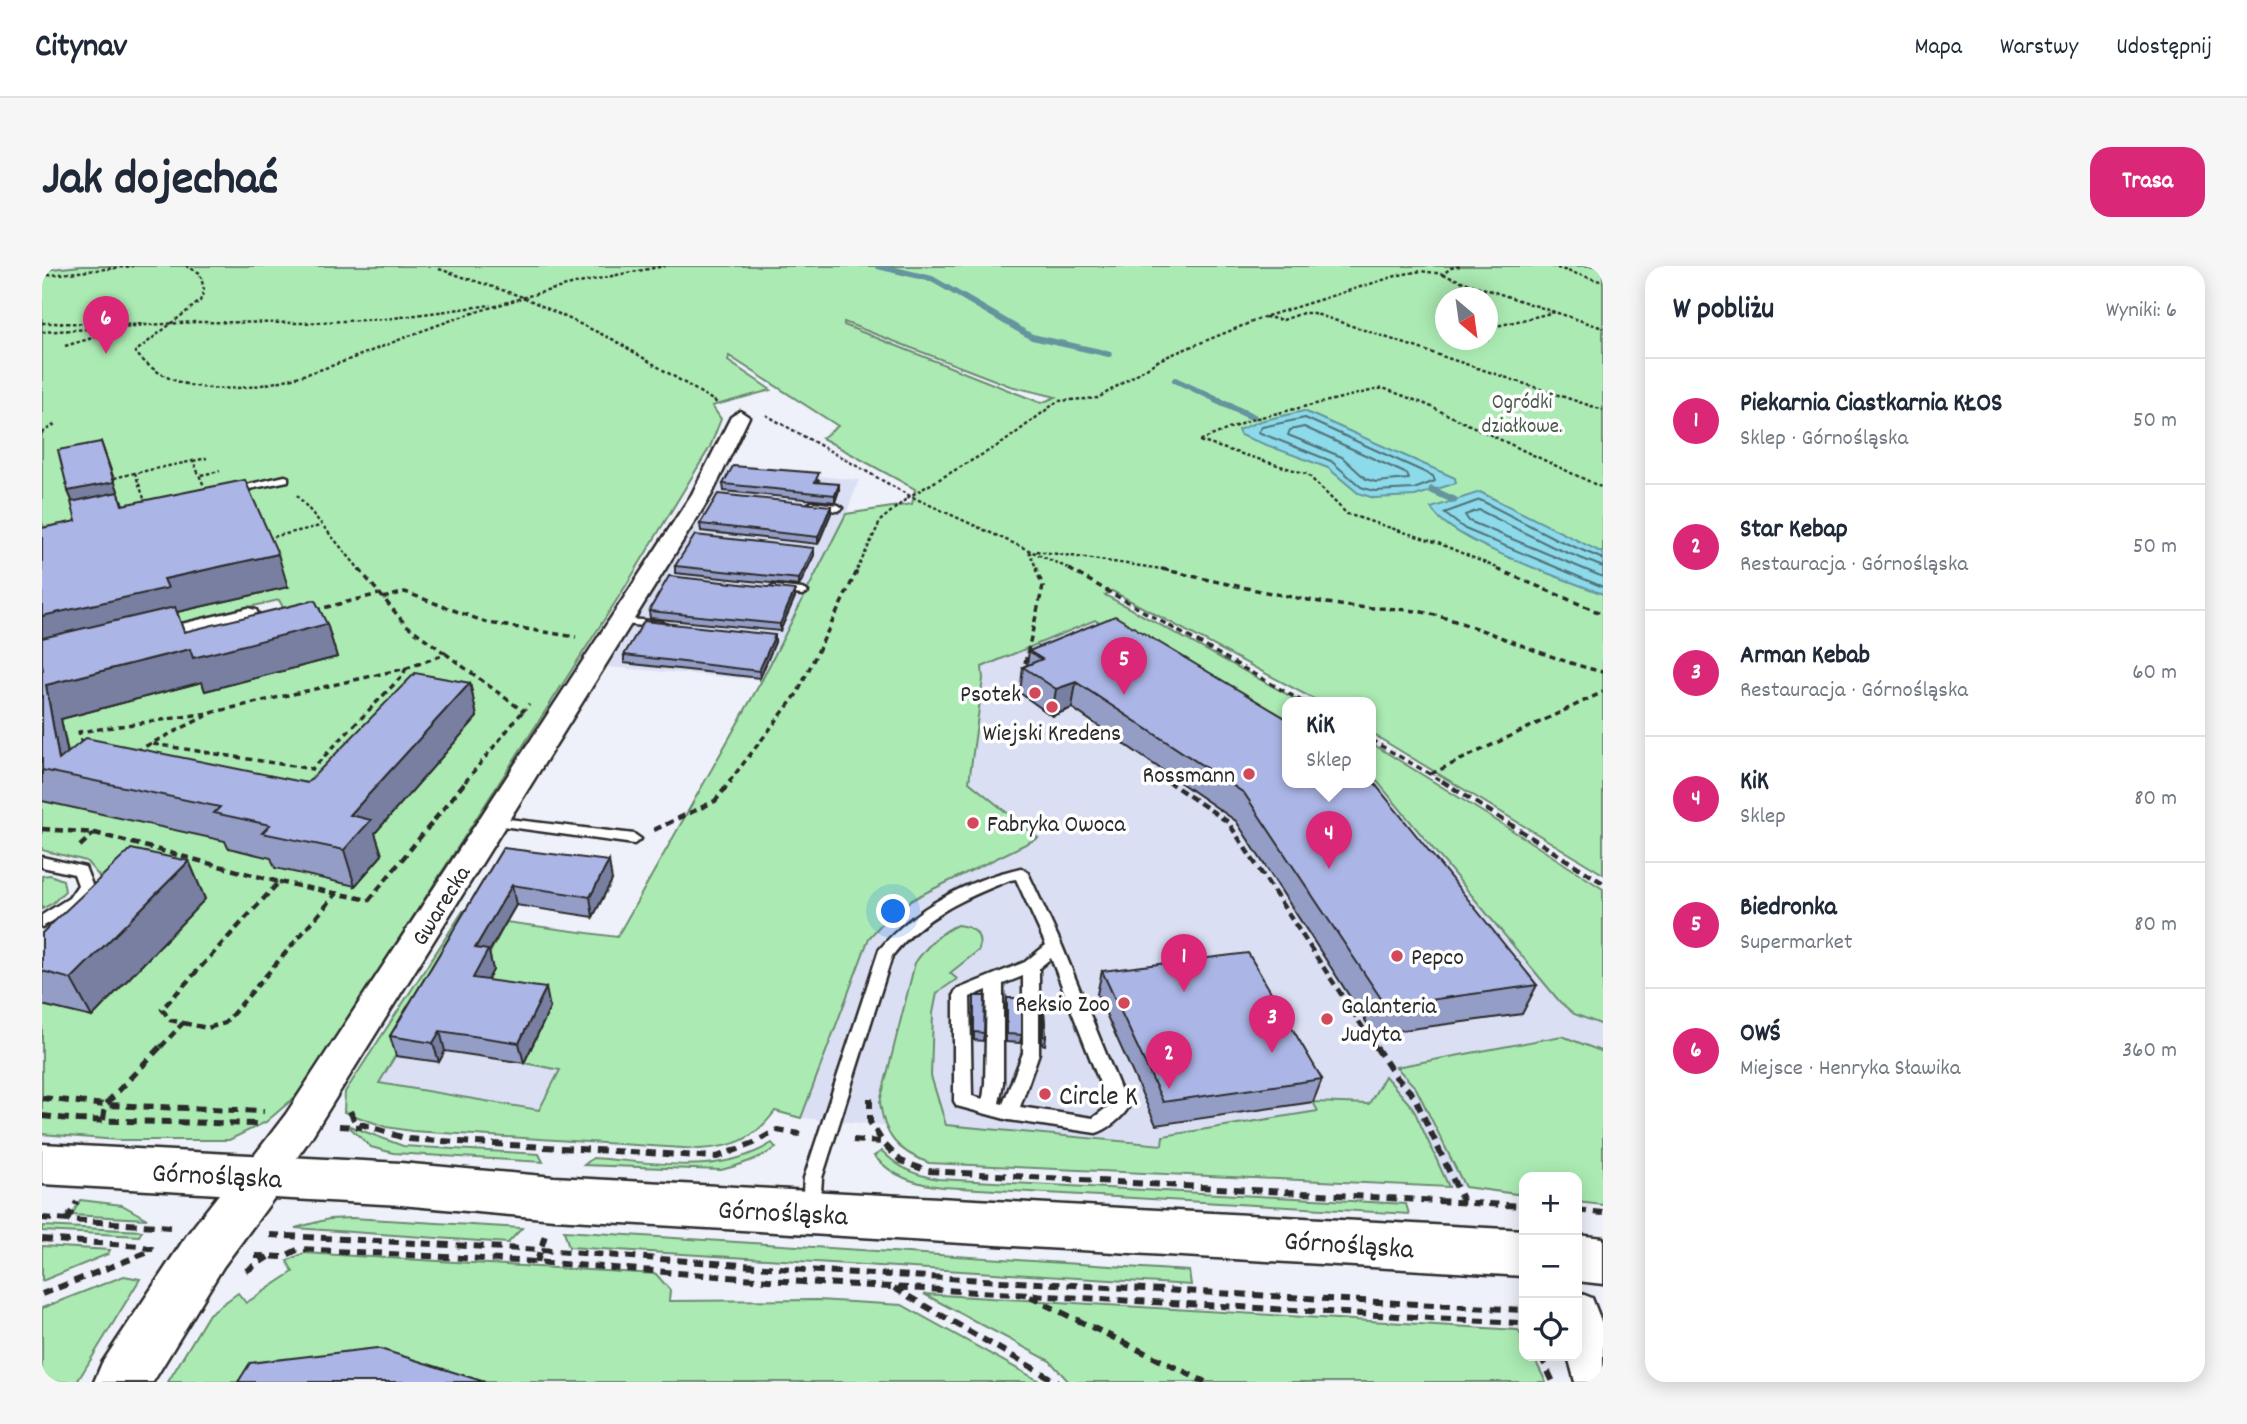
<!DOCTYPE html>
<html lang="pl">
<meta charset="utf-8">
<style>
body{margin:0;font-family:Dekko,sans-serif;background:#f6f6f7;color:#1f2937}
.controls{position:absolute;right:21px;bottom:21px;display:grid;overflow:hidden;border-radius:14px;box-shadow:0 4px 18px #0003}
.controls button{width:63px;height:63px;display:grid;place-items:center;padding:0;border:0;border-bottom:2px solid #e0e1e3;background:#fff;color:#1f2937;font:35px sans-serif}
.compass{position:absolute;left:1393px;top:21px;width:63px;height:63px;border-radius:50%;background:#fff;box-shadow:0 4px 18px #0003;rotate:151deg}
.you{position:absolute;left:852px;top:646px;width:24px;height:24px;margin:-18px;border:5px solid #fff;border-radius:50%;background:#1a73e8;box-shadow:0 0 0 10px #1a73e833}
.badge{display:grid;place-items:center;width:46px;height:46px;border-radius:50%;background:#db2777;color:#fff;font-size:23px;font-weight:700}
.pin{position:absolute;translate:-50% -58px;filter:drop-shadow(0 2px 4px #0008)}
.pin::after{content:'';position:absolute;top:37px;width:24px;height:21px;background:inherit;clip-path:polygon(0 0,100% 0,50% 100%)}
.popup{position:absolute;left:1240px;top:431px;width:94px;height:91px;box-sizing:border-box;display:grid;place-content:center;border-radius:14px;background:#fff;filter:drop-shadow(0 2px 5px #0005);font-size:23px;white-space:nowrap;color:#747a83}
.popup b{font-size:26px;color:#1f2937}
.popup::after{content:'';position:absolute;left:50%;top:100%;margin-left:-14px;border:14px solid transparent;border-top-color:#fff}
.list{margin:0;padding:0;list-style:none}
h2{display:flex;justify-content:space-between;align-items:center;height:91px;margin:0;padding:0 28px;font-size:30px}
h2 small{font-size:23px;font-weight:400;color:#747a83}
.list li{display:grid;grid-template-columns:46px 1fr auto;gap:21px;align-items:center;box-sizing:border-box;height:126px;padding:0 28px;border-top:2px solid #e0e1e3}
.list b{display:block;font-size:26px;white-space:nowrap}
.list p{margin:0;font-size:23px;white-space:nowrap;color:#747a83}
.list em{font-size:23px;font-style:normal;color:#747a83}
.icon{flex:none;width:38px;height:38px;fill:none;stroke:currentColor;stroke-width:2;stroke-linecap:round;stroke-linejoin:round}
.map{position:relative;flex:none;width:1561px;height:1116px;overflow:hidden;border-radius:21px}
header{display:flex;align-items:center;gap:42px;box-sizing:border-box;height:98px;padding:0 35px;background:#fff;border-bottom:2px solid #e0e1e3}
header strong{font-size:33px}
nav{display:flex;gap:38px;margin-inline-start:auto;font-size:24px}
.intro{display:flex;align-items:center;justify-content:space-between;box-sizing:border-box;height:168px;padding:0 42px}
h1{margin:0;font-size:49px}
.button{padding:18px 32px;border-radius:21px;background:#db2777;color:#fff;font-size:24px;font-weight:700}
main{display:flex;gap:42px;padding:0 42px}
aside{flex:1;background:#fff;border-radius:21px;box-shadow:0 4px 18px #0003}
.map>svg:first-child{display:block}
.built{fill:#dadff4}
.green{fill:#abebb3;stroke:#6b8b6f;stroke-width:2;fill-rule:evenodd}
.water{fill:#8cdaea;stroke:#65949e;stroke-width:2}
.lines{fill:none;stroke-linecap:round;stroke-linejoin:round}
.shore{stroke:#527177;stroke-width:2}
.stream-far1{stroke:#65949e;stroke-width:6}
.stream{stroke:#65949e;stroke-width:7}
.service-casing{stroke:#2b2b2b;stroke-width:5}
.minor-casing{stroke:#2b2b2b;stroke-width:5}
.tertiary-casing{stroke:#2b2b2b;stroke-width:5}
.path-far3{stroke:#2b2b2b;stroke-width:2.5;stroke-dasharray:3.5 2.5;stroke-linecap:butt}
.path-far2{stroke:#2b2b2b;stroke-width:3.5;stroke-dasharray:6 4.5;stroke-linecap:butt}
.path-far1{stroke:#2b2b2b;stroke-width:4.5;stroke-dasharray:8 5;stroke-linecap:butt}
.path{stroke:#2b2b2b;stroke-width:6;stroke-dasharray:10 7;stroke-linecap:butt}
.service{fill:#fff;fill-rule:evenodd}
.minor{fill:#fff;fill-rule:evenodd}
.tertiary{fill:#fff;fill-rule:evenodd}
.wall{fill:#949dc6;stroke:#2b2b2b;stroke-width:2}
.shaded-wall{fill:#787fa1;stroke:#2b2b2b;stroke-width:2}
.building{fill:#acb6e6;stroke:#2b2b2b;stroke-width:2}
.poi-dot{fill:#d1495b;stroke:#fff;stroke-width:2.5}
.labels{text-anchor:middle;stroke-width:7;stroke-linejoin:round;paint-order:stroke}
.far-park-label{font-size:21px;fill:#4b5b4d;stroke:#fff}
.poi-label{font-size:24px;fill:#2b2b2b;stroke:#fff;text-anchor:end}
.street-label{font-size:24px;fill:#2b2b2b;stroke:#fff}
.near-poi-label{font-size:28px;fill:#2b2b2b;stroke:#fff;text-anchor:start}
.near-street-label{font-size:28px;fill:#2b2b2b;stroke:#fff}
</style>
<header>
<strong>Citynav</strong>
<nav><a>Mapa</a><a>Warstwy</a><a>Udostępnij</a></nav>
</header>
<div class="intro"><h1>Jak dojechać</h1><a class="button">Trasa</a></div>
<main>
<div class="map">
<svg width="1561" height="1116" viewBox="0 0 1561 1116">
<rect width="100%" height="100%" fill="#eef0fa"/>
<filter id="ink" filterUnits="userSpaceOnUse"><feTurbulence type="fractalNoise" baseFrequency=".0143" numOctaves="2"/><feDisplacementMap in="SourceGraphic" scale="14" xChannelSelector="R" yChannelSelector="G"/><feConvolveMatrix kernelMatrix="1 2 1 2 8 2 1 2 1" color-interpolation-filters="sRGB"/></filter>
<g filter="url(#ink)">
<g class="built">
<path d="M686,201l131,13 -13,35 -84,165 -154,-13z"/>
<path d="M1062,329l199,108h-16v80h84v-40l147,91 85,55v316l-26,-3v-25h-53v18l-59,-8 -536,-24 -19,-7 -27,-31 -82,-7 -26,-8 179,-457z"/>
<path d="M436,652l139,19 26,10 -104,163 -160,-27z"/>
</g>
<g class="green">
<path d="M39,0h1522v608l-232,-141v-30h-50l-209,-112 -7,4 198,108h-16v21l-34,-6 -158,-98 -113,47 1,12 -14,103 69,56 -115,56 -30,17 -24,27 -68,180 -26,-7c-21,29 -41,36 -76,38l-287,-18 -26,-4 -42,-15 1,-20 118,-181 15,7 -99,165 160,27 21,-40 -36,-7 26,-55 -72,-10 4,-30 24,-46 111,15 145,-257 84,-166 66,-10 3,-15 -93,-51 16,-12 -109,-70 -1,5 43,29 -59,16 9,13 -11,28 -83,137 -315,490 -17,23 -29,25 -37,18h-111l-76,-6v-129l50,12 7,-141 -13,-15 -44,-11v-153l243,-86 -6,-11 -237,55 36,-134 -34,6 -2,-5v-252zM1404,32h42v42h-42zM802,56l166,64 46,11 -15,6 -197,-78z"/>
<path d="M1329,477l147,91 85,55v136l-29,-11 -14,-12 -189,-228z"/>
<path d="M8,609l13,5 2,11 -12,12 -11,6v-33z"/>
<path d="M915,659c16,2 25,7 22,25l-29,23 7,6 -20,14 -4,20 -2,63 15,49 216,20 1,-9 155,-25 -5,-9 56,2 16,-28 28,32 36,79 -520,-24c-32,-12 -45,-27 -49,-61l35,-139c11,-16 24,-30 42,-38z"/>
<path d="M1520,770l41,16v153l-26,-3v-25h-53v18l-59,-8 -49,-99 -20,-21z"/>
<path d="M305,859l56,21 136,8 4,8 -150,-9 -22,-6z"/>
<path d="M730,877l4,5c-17,11 -35,17 -55,22l-137,-5 9,-7c60,4 125,19 179,-15z"/>
<path d="M840,885c17,17 32,24 56,28l468,25 3,10 -466,-27c-28,-3 -50,-10 -69,-31z"/>
<path d="M38,934l42,5 25,14 -75,-4z"/>
<path d="M310,952l170,10 -14,15 -213,-15 34,-9z"/>
<path d="M0,960l100,5 -3,5 -97,-5z"/>
<path d="M522,965l625,40 2,14 -622,-38z"/>
<path d="M0,980l68,4 -2,4 -66,27z"/>
<path d="M262,987l352,21 14,16 -1,11 148,-1 85,5 139,77h-873l41,-68 29,-21 8,10 47,-31 -6,-11z"/>
<path d="M82,1010l16,3 -63,103h-35v-74z"/>
<path d="M882,1028l594,36 6,10v16h9l13,26h-477l-19,-21z"/>
</g>
<g class="water">
<path d="M1262,145l151,67 1,5 -41,13 -41,2 -16,-5 -30,-25 -88,-33 -2,-5 22,-9z"/>
<path d="M1438,226l123,61v41c-39,-15 -154,-53 -172,-86z"/>
</g>
<g class="lines">
<g class="shore">
<path d="M1263,152l128,58 2,5 -21,8 -40,2 -13,-4 -30,-26 -73,-29 4,-5z"/>
<path d="M1262,161l103,47 2,5 -33,3 -10,-3 -24,-22 -54,-22 2,-5z"/>
<path d="M1561,293l-47,-20 -76,-39 -36,13 21,16 138,58"/>
<path d="M1561,301l-50,-20 -74,-37 -14,5 4,6 134,56"/>
</g>
<g class="stream-far1">
<path d="M836,0l54,13 100,58 77,17"/>
<path d="M1133,114l45,21"/>
</g>
<g class="stream">
<path d="M1174,134l37,17"/>
<path d="M1390,224l22,10"/>
</g>
<g class="service-casing">
<g id="service">
<path d="M243,210l3,1v4l-58,12 -5,-3z"/>
<path d="M770,236l26,3 5,3 -5,3 -29,-4 -2,-2z"/>
<path d="M733,320l27,3 6,3 -6,3 -31,-4v-4z"/>
<path d="M578,352l41,4 6,3 -6,3 -45,-5 -2,-2z"/>
<path d="M450,551l142,17 7,5 -7,5 -147,-20 -2,-3 2,-3z"/>
<path d="M0,591l43,10 7,18 -13,21 -37,21v-12l27,-17 9,-13 -4,-11 -32,-7z"/>
<path d="M979,602l7,5 34,73 66,162c-6,10 -21,22 -32,25l-87,-13 -52,-14 -3,-5v-107l2,-4 69,-28 21,-17 -30,-66 -6,1c-45,18 -87,36 -118,76l-70,222 -2,29 -2,6 -7,2 -7,-2 -2,-6 2,-29 75,-228c36,-43 88,-70 142,-82zM1009,692l58,148 -16,12 -73,-11 19,-54v-85zM981,710v77l-20,51 -4,-1 4,-20v-99zM945,724l-2,93 -2,16 -11,-3 -2,-99z"/>
</g>
</g>
<g class="minor-casing">
<g id="minor">
<path d="M698,145l9,6 -37,77 -400,642 -37,53 -14,5 -14,-5 -6,-12 6,-12 39,-51 406,-620 39,-77z"/>
<path d="M206,342l8,2 7,13 -3,5 -9,2 -9,-2 -2,-4 -95,23 -9,-2 -3,-5 3,-5z"/>
<path d="M1535,1026l15,6 11,28v56h-28l-7,-26h9z"/>
</g>
</g>
<g class="tertiary-casing">
<g id="tertiary">
<path d="M0,878l359,19 153,14 970,53v46l-970,-57 -153,-14 -127,-7 -51,69 -70,115h-59l8,-19 85,-128 32,-41 -177,-10z"/>
<path d="M1535,969l26,3v46l-26,-3z"/>
</g>
</g>
<g class="path-far3">
<path d="M144,0l14,7 4,17 -4,11 -65,51c66,77 198,13 274,-16 30,-12 60,-22 90,-31 55,-18 110,-29 166,-39"/>
<path d="M1509,0l52,16"/>
<path d="M397,3l84,28 91,43 105,64"/>
<path d="M1401,9l160,53"/>
<path d="M0,10l91,-10"/>
<path d="M1223,51l18,3 20,-7h10l290,97"/>
<path d="M0,57l109,1"/>
<path d="M1451,61l62,-15"/>
<path d="M0,66l153,-10 107,1 84,-4 105,-14"/>
<path d="M23,80l51,-15"/>
<path d="M724,149l144,81 162,74"/>
<path d="M0,167l13,-9"/>
<path d="M151,195l14,-3"/>
<path d="M159,209l19,-4"/>
<path d="M72,212l21,-5"/>
<path d="M255,229l63,75"/>
<path d="M104,238l-11,-31 58,-12 11,25"/>
<path d="M226,272l52,-12"/>
<path d="M987,285l8,19"/>
<path d="M994,285l133,19"/>
<path d="M815,304l24,-50 29,-24 94,-54 54,-41 40,-3 63,-39 103,-42 135,-42 22,-4 22,3 8,-6 10,-2"/>
<path d="M1460,304l-64,-27 -91,-29 -40,-40 -108,-33 54,-22 130,-31 42,16 178,84"/>
</g>
<g class="path-far2">
<path d="M317,303l46,55 41,30"/>
<path d="M1027,303l236,134"/>
<path d="M1120,303c59,14 118,27 178,36 30,5 60,1 91,9 58,15 113,44 172,58"/>
<path d="M1455,303l106,45"/>
<path d="M341,332l22,-6 83,31 88,14"/>
<path d="M273,344l64,-16"/>
<path d="M983,397l18,-77 -7,-17"/>
<path d="M1329,474l73,42"/>
<path d="M111,478l159,25 91,-94 3,-7"/>
<path d="M40,479l-3,-13 130,-19"/>
<path d="M94,485l78,-39 193,-44 39,-14 77,57 6,-7"/>
<path d="M1389,508l172,-82"/>
<path d="M1124,514l4,2"/>
<path d="M423,516l58,-71"/>
<path d="M687,516l68,-88 61,-125"/>
</g>
<g class="path-far1">
<path d="M1125,515l61,41 149,227"/>
<path d="M1400,515l161,102"/>
<path d="M0,563l53,4 184,49 -117,127 8,11 13,3 -24,26"/>
<path d="M612,564l61,-29 16,-20"/>
<path d="M38,580l14,-13"/>
<path d="M237,616l90,18 97,-119"/>
<path d="M141,757l24,5 18,-5 112,-130"/>
</g>
<g class="path">
<path d="M1334,781l20,30 18,19 49,105"/>
<path d="M0,832l63,7 159,6"/>
<path d="M828,832v24l12,19"/>
<path d="M308,845l5,11 52,17 310,18 37,-14 23,-13 23,4"/>
<path d="M0,850l36,4 179,4"/>
<path d="M61,854l2,-15 55,-58"/>
<path d="M297,860l23,1"/>
<path d="M811,874l29,2 19,19 27,10 596,35"/>
<path d="M1535,944l26,3"/>
<path d="M0,952l128,9"/>
<path d="M25,954l10,-18"/>
<path d="M228,969l271,15 279,21 704,39"/>
<path d="M0,973l98,7 16,4"/>
<path d="M213,990l28,1 16,-8 238,13 231,18 751,43 5,5"/>
<path d="M495,996l8,-27"/>
<path d="M204,1005l22,-14"/>
<path d="M852,1022l163,94"/>
<path d="M0,1028l109,-43"/>
<path d="M988,1031l175,85"/>
<path d="M1499,1090l12,26"/>
</g>
<use href="#service" class="service"/>
<use href="#minor" class="minor"/>
<use href="#tertiary" class="tertiary"/>
</g>
<g class="wall">
<path d="M59,176l22,63 165,82 -111,25 7,20 143,-8 10,33 -132,34 -3,-9 -141,37 7,34 239,30 163,-100 7,34 -102,116 7,22 -27,31 -80,-18 -4,-10 -43,-10 -3,-7 -183,-40v-130l1,-1 33,-149 -3,-19 -5,-11z"/>
<path d="M777,214l-1,2 21,8 -4,12 -111,-11 -1,-7z"/>
<path d="M789,240v7l-13,31 -117,-13 -1,-7z"/>
<path d="M772,282v7l-15,31 -124,-13v-7z"/>
<path d="M753,331l-15,34 -130,-13 -1,-7z"/>
<path d="M733,376l-15,36 -136,-15v-8z"/>
<path d="M987,385l508,334 -15,29 -148,20 -138,-213 -164,-113 -20,8 -32,-23 3,-26 4,-2z"/>
<path d="M461,582l109,32 -19,37 -77,-12 -27,47 4,18 -6,10 63,28 -26,55 -79,-12 -6,11 -43,-6 -6,-20z"/>
<path d="M147,595l16,38 -113,118 -50,-12v-72z"/>
<path d="M1060,705l220,108 -9,23 -157,23 -59,-131z"/>
<path d="M932,730l10,37 -1,8 -9,-1z"/>
<path d="M965,732l15,37 -2,8 -14,-1v-36z"/>
<path d="M1001,734l3,37 -1,8 -3,-1v-36z"/>
</g>
<g class="shaded-wall">
<path d="M59,176l25,72 -45,9 -13,-32z"/>
<path d="M797,218v6l-4,12v-7z"/>
<path d="M789,240v7l-13,31v-7z"/>
<path d="M772,282v7l-15,31v-7z"/>
<path d="M236,288l10,33 -111,25 -135,34v-30l122,-37z"/>
<path d="M753,324v7l-15,34v-7z"/>
<path d="M285,358l10,33 -132,34 -3,-9 -141,37 11,57 -13,-16 -13,-75 144,-36z"/>
<path d="M733,369v7l-15,36 -1,-7z"/>
<path d="M1034,416l-4,26 -20,8 4,-27z"/>
<path d="M428,417l7,34 -102,116 7,22 -27,31 -11,-36 6,-35z"/>
<path d="M147,595l16,38 -113,118 -21,-38z"/>
<path d="M567,595l3,19 -19,37 -3,-20z"/>
<path d="M470,619l4,20 -27,47 4,18 -15,28 -5,-20 2,-30z"/>
<path d="M504,722l4,20 -26,55 -5,-20z"/>
<path d="M398,765l5,20 -6,11 -6,-19z"/>
</g>
<g class="building">
<path d="M59,176l13,40 -46,9 -10,-41z"/>
<path d="M691,200l86,7 -4,9 24,2 -4,11 -112,-11z"/>
<path d="M203,214l33,74 -114,25 4,9 -126,28v-88l34,-7 -5,-19 47,-10 4,13z"/>
<path d="M676,228l113,12 -13,31 -118,-13z"/>
<path d="M653,269l119,13 -15,31 -124,-13z"/>
<path d="M627,310l126,14 -15,34 -131,-13z"/>
<path d="M273,334l12,24 -134,34 -3,-9 -144,36 13,75 27,-22 221,45 108,-110 55,10 -120,132 21,5 -27,30 -82,-17 8,-8 -56,-12 6,-6 -178,-37v-99l1,-1 -1,-6v-26l133,-31 9,25z"/>
<path d="M1073,350l172,103v64h84v-4l166,206 -151,21 -142,-213 -168,-111 -20,7 -33,-22 19,-8 -13,-8z"/>
<path d="M602,355l131,14 -16,36 -135,-16z"/>
<path d="M461,582l106,13 -19,36 -78,-12 -37,63 13,2 -15,28 73,10 -27,55 -79,-12 -7,12 -43,-7z"/>
<path d="M89,583l58,12 -118,118 -29,-8v-38z"/>
<path d="M1206,687l74,126 -159,23 -61,-131z"/>
<path d="M932,730h11l-1,37 -10,-1z"/>
<path d="M965,732h15v37l-15,-1z"/>
<path d="M1001,734l3,37 -3,-1z"/>
<path d="M335,1082l108,34h-247l12,-19z"/>
</g>
</g>
<g class="poi-dot">
<circle cx="993" cy="427" r="7"/>
<circle cx="1010" cy="441" r="7"/>
<circle cx="1207" cy="508" r="7"/>
<circle cx="931" cy="557" r="7"/>
<circle cx="1355" cy="690" r="7"/>
<circle cx="1082" cy="737" r="7"/>
<circle cx="1285" cy="753" r="7"/>
<circle cx="1003" cy="828" r="7"/>
</g>
<g class="labels">
<g class="far-park-label">
<text x="1480" y="142">Ogródki<tspan x="1480" dy="24">działkowe.</tspan></text>
</g>
<g class="poi-label">
<text x="979" y="435">Psotek</text>
<text x="1010" y="474" text-anchor="middle">Wiejski Kredens</text>
<text x="1193" y="516">Rossmann</text>
<text x="945" y="565" text-anchor="start">Fabryka Owoca</text>
<text x="1369" y="698" text-anchor="start">Pepco</text>
<text x="1068" y="745">Reksio Zoo</text>
<text x="1299" y="747" text-anchor="start">Galanteria<tspan x="1299" dy="28">Judyta</tspan></text>
</g>
<g class="street-label">
<text transform="translate(398 639) rotate(-58)" y="8">Gwarecka</text>
</g>
<g class="near-poi-label">
<text x="1017" y="838">Circle K</text>
</g>
<g class="near-street-label">
<text transform="translate(175 908) rotate(3)" y="10">Górnośląska</text>
<text transform="translate(741 945) rotate(3)" y="10">Górnośląska</text>
<text transform="translate(1307 977) rotate(4)" y="10">Górnośląska</text>
</g>
</g>
</svg>
<div class="controls">
<button>+</button>
<button>−</button>
<button><svg class="icon" aria-label="locate" viewBox="0 0 24 24"><circle cx="12" cy="12" r="6"/><path d="M12 2v4M12 18v4M2 12h4M18 12h4"/></svg></button>
</div>
<svg class="compass" viewBox="-18 -18 36 36"><path d="M0-13l5 13h-10z" fill="#e53935"/><path d="M0 13l5-13h-10z" fill="#747a83"/></svg>
<div class="you"></div>
<div class="pin badge" style="left:1142px;top:726px">1</div>
<div class="pin badge" style="left:1127px;top:823px">2</div>
<div class="pin badge" style="left:1230px;top:787px">3</div>
<div class="pin badge" style="left:1287px;top:603px">4</div>
<div class="popup"><b>KiK</b>Sklep</div>
<div class="pin badge" style="left:1082px;top:429px">5</div>
<div class="pin badge" style="left:64px;top:88px">6</div>
</div>
<aside>
<h2>W pobliżu<small>Wyniki: 6</small></h2>
<ul class="list">
<li><span class="badge">1</span><div><b>Piekarnia Ciastkarnia KŁOS</b><p>Sklep · Górnośląska</p></div><em>50 m</em></li>
<li><span class="badge">2</span><div><b>Star Kebap</b><p>Restauracja · Górnośląska</p></div><em>50 m</em></li>
<li><span class="badge">3</span><div><b>Arman Kebab</b><p>Restauracja · Górnośląska</p></div><em>60 m</em></li>
<li><span class="badge">4</span><div><b>KiK</b><p>Sklep</p></div><em>80 m</em></li>
<li><span class="badge">5</span><div><b>Biedronka</b><p>Supermarket</p></div><em>80 m</em></li>
<li><span class="badge">6</span><div><b>OWŚ</b><p>Miejsce · Henryka Sławika</p></div><em>360 m</em></li>
</ul>
</aside>
</main>
